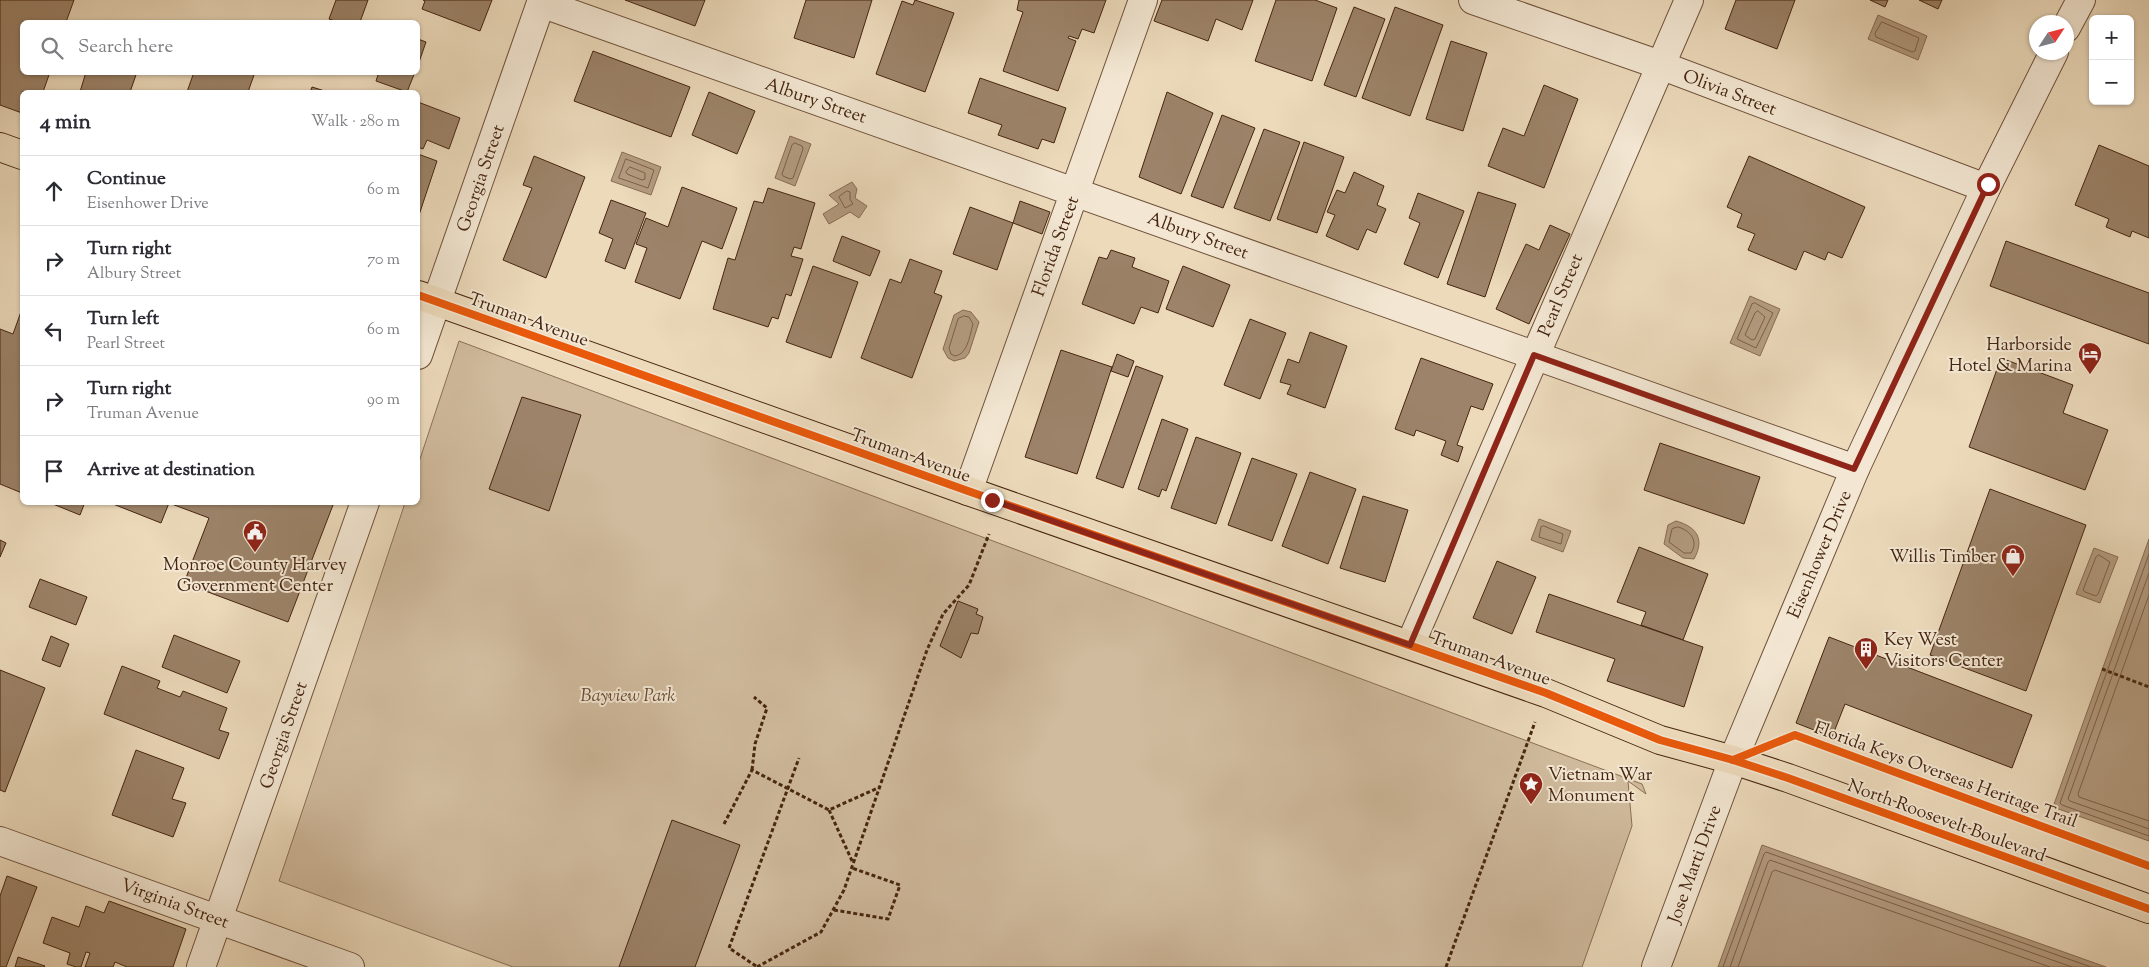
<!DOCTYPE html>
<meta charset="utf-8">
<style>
body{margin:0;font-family:"Sorts Mill Goudy",serif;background:#f7f7f7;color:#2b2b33}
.controls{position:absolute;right:15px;top:15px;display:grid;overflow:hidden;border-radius:8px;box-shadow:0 1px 4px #0004}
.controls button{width:45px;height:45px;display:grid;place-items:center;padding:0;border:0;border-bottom:1px solid #e1e1e2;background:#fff;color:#2b2b33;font:25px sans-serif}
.compass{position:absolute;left:2029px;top:15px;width:45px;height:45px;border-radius:50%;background:#fff;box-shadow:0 1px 4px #0004;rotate:54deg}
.stop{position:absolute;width:15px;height:15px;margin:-11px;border:4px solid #8f2418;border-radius:50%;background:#fff}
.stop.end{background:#8f2418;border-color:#fff;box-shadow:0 1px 5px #0008}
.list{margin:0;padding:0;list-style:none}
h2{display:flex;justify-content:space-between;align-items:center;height:65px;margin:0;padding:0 20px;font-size:21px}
h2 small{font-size:16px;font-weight:400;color:#7c7c81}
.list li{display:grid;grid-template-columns:32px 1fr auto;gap:15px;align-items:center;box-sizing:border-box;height:70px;padding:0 20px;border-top:1px solid #e1e1e2}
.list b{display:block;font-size:19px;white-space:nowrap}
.list p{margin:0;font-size:16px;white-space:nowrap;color:#7c7c81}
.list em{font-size:16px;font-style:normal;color:#7c7c81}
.icon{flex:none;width:28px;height:28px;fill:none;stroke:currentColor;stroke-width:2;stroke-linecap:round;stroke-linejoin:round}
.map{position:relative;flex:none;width:2149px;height:967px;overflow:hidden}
.search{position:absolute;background:#fff;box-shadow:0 1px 4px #0004;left:20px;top:20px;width:400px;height:55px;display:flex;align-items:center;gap:12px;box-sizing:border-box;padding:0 18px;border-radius:8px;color:#7c7c81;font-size:19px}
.panel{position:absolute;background:#fff;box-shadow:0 1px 4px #0004;left:20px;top:90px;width:400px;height:415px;border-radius:8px}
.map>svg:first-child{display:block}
.green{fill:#d0bb9e;stroke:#8b7057}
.water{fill:#b49c81;stroke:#886c54}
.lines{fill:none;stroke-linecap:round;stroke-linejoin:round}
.shore{stroke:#7d6048;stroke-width:1}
.building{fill:#9c8369;stroke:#462510}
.minor-casing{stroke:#70523b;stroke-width:30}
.major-casing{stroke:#462510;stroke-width:30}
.path{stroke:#462510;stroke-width:3;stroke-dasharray:4 2.5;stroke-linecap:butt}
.minor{stroke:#f3e7d3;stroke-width:28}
.major{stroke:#ecdabb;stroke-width:28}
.cycleway-casing{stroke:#f3e7d3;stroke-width:11}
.cycleway{stroke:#e8590c;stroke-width:8}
.route{stroke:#8f2418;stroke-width:6}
.labels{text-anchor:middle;stroke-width:4;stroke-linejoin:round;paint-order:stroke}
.street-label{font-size:18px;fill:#462510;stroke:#f3e7d3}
.poi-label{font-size:18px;fill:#462510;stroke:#f3e7d3;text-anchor:end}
.park-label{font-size:18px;font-style:italic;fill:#684a34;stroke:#f3e7d3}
</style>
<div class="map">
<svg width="2149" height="967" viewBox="0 0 2149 967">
<rect width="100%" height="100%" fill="#ecdabb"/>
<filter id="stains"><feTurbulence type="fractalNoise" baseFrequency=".004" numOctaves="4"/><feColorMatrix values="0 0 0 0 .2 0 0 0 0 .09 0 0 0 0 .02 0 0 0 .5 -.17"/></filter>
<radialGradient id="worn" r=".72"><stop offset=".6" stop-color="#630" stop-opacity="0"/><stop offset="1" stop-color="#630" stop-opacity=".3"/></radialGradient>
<path class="green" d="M459,341l1183,443 4,10 -18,-13 4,45 -50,141h-1069l-234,-86 126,-378 13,-1v-37z"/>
<g class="water">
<path d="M1878,15l49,21 -9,24 -50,-21z"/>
<path d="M790,136l21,8 -16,42 -20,-8z"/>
<path d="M622,152l39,15 -10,28 -40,-14z"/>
<path d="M852,182l5,7 -2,9 12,8 -8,12 -9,-6 -21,12 -6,-10 16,-10 -10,-9z"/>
<path d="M1750,296l30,13 -20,47 -30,-13z"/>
<path d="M963,310l8,2 8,10 -10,31 -4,5 -11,3 -6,-3 -5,-9 11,-34z"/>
<path d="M1539,519l32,12 -8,21 -32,-12z"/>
<path d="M1676,521c21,6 29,18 18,38l-11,-1 -19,-14 4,-19z"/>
<path d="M2149,539v302l-96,-34z"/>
<path d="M2094,548l24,9 -18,46 -24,-9z"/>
<path d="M1762,845l344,122h-388z"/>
</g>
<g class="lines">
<g class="shore">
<path d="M1882,22l37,16 -4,13 -3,1 -36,-15 -1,-3z"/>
<path d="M795,143l7,3 1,3 -10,29 -3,1 -7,-3 -1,-2 10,-29z"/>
<path d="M626,159l28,11 -6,18 -29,-10z"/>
<path d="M630,167l15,6v6l-3,1 -15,-6 -1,-2z"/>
<path d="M847,191l3,1v7l3,5 -8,4 -6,-11z"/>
<path d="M1755,303l18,10 -17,35 -19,-9 15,-35z"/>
<path d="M1758,311l7,6 -10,22 -3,1 -7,-5 10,-22z"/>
<path d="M964,316l5,1 4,7c-3,10 -5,30 -18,32l-4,-2 -2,-6 9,-29z"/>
<path d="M1544,526l19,8 -2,10 -22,-7 2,-10z"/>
<path d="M1678,527c12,3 21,14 13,26h-7l-15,-11 3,-13z"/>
<path d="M2149,554l-89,249 2,2 87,31"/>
<path d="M2099,555l11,7 -12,32 -2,2 -11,-4 -2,-2 13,-33z"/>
<path d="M2149,573l-81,226 2,2 79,28"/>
<path d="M2149,595l-71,199 1,3 70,24"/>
<path d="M1723,967l41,-113 2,-2 325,115"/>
<path d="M1730,967l38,-105 2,-2 302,107"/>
<path d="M1738,967l34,-95 3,-2 275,97"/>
</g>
</g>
<g class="building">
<path d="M0,0h74l-8,22h-44v50h28l-7,20h-21v21l-22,-8z"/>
<path d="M336,0h32l-8,22h-22l-9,-3z"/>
<path d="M423,0h69l-12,31 -58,-22 3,-8z"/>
<path d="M625,0h80l-10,26z"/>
<path d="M806,0h66l-18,58 -60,-20z"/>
<path d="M915,0l39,13 -29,79 -49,-18 26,-73 11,4z"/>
<path d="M1019,0h87l-12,33 -12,-4 -4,10 -9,-3 -1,2 8,3 -18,50 -55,-20 20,-59 -6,-2z"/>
<path d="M1162,0h91l-11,30 -26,-11 -8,22 -54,-20z"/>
<path d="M1276,0h39l22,8 -25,73 -57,-20z"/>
<path d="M1736,0h59l-18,49 -52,-20z"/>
<path d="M1870,0h18l-3,7z"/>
<path d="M1919,0h23l-4,9z"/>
<path d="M1354,7l31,12 -29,78 -32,-12z"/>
<path d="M1395,7l48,18 -33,91 -48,-18z"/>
<path d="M418,39l8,3 -8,23z"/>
<path d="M1451,41l36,12 -24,78 -37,-12z"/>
<path d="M593,51l97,36 -19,50 -97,-36z"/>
<path d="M86,72h51l-7,20h-50z"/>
<path d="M194,72h61l-7,20h-61z"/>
<path d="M379,72h36l-8,20 -31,-11z"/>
<path d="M980,78l86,30 -12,35 -12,-4 -4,10 -40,-14 4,-10 -34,-12z"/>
<path d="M1544,85l34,14 -34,89 -56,-22 15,-38 21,8z"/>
<path d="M312,87l16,5h-18z"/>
<path d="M709,92l46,19 -18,43 -45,-19z"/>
<path d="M1167,92l46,21 -32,81 -42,-17z"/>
<path d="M418,102l42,16 -11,31 -22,-9 -4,9 -5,-2z"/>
<path d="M1222,115l33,13 -32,80 -32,-12z"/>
<path d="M1264,129l36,13 -30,79 -36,-13z"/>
<path d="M1304,142l40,15 -27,76 -40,-14z"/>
<path d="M2099,145l50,21v72l-17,-7 -2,6 -24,-10 3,-8 -34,-14z"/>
<path d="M418,154l19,7 -19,57z"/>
<path d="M534,156l51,21 -39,101 -43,-18 29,-72 -9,-3z"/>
<path d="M1749,156l116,51 -23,51 -14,-6 -3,8 -21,-9 -8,19 -48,-20 7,-16 -18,-7 5,-13 -15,-7z"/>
<path d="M1354,172l30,14 -7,19 9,4 -10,24 -9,-4 -9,21 -32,-14 9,-21 -8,-3 10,-22 8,3z"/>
<path d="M682,187l55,21 -15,41 -20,-8 -22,58 -45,-17 12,-34 -11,-4 10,-26 22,9z"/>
<path d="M768,188l47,15 -14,46 -7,-2 -3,9 12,3 -12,37 -5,-2 -8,25 -6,-2 -4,10 -55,-18 15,-51 7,2 19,-59 9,2z"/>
<path d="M1478,192l38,12 -31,93 -38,-13z"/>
<path d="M1418,193l46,18 -26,67 -34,-14 16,-41 -11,-5z"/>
<path d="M611,200l35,13 -21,56 -20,-8 8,-22 -14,-6z"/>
<path d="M1020,201l30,11 -8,22 -29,-11z"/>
<path d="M970,207l43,16 -16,47 -44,-16z"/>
<path d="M1550,225l20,9 -41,90 -33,-15 30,-65 13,6z"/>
<path d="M842,236l38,15 -10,25 -37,-15z"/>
<path d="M2006,241l143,52v51l-159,-58z"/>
<path d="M1111,250l24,8 -3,9 37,14 -11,32 -17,-6 -7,17 -52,-20 17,-47 8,2z"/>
<path d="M910,259l32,12 -8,22 8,3 -30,82 -51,-20 29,-79 11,4z"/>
<path d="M813,266l45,16 -27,76 -45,-16z"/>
<path d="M1183,266l47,19 -17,42 -47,-18z"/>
<path d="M22,309v184l-22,-9v-155l13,5z"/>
<path d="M1250,319l36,14 -26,66 -36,-14z"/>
<path d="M1310,332l37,14 -22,62 -38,-14 4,-9 -11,-3 8,-23 11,4z"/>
<path d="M1061,350l51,17 -35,107 -52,-17z"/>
<path d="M1117,354l17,7 -6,16 -17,-6z"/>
<path d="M1421,358l72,26 -10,26 -12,-4 -14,39 6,2 -5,15 -17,-7 5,-14 -30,-11 -2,6 -19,-7z"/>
<path d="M2001,358l72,27 -10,28 45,17 -23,60 -116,-43z"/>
<path d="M1136,366l27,10 -40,112 -27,-10z"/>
<path d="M522,397l59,18 -32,96 -60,-22z"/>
<path d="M1162,419l26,10 -22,62 -4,-2 -3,8 -21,-8z"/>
<path d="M1196,437l45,16 -25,71 -45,-16z"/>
<path d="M1660,443l100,34 -16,47 -100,-34z"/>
<path d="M1252,458l45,16 -25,67 -44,-16z"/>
<path d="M1310,472l46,17 -28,75 -46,-18z"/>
<path d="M1990,489l96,36 -60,166 -96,-36z"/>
<path d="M1363,496l45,14 -23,72 -45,-14z"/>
<path d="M48,502h37l-5,13z"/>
<path d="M108,502h219l6,3 -45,117 -104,-39 25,-65 -40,-15 -8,20z"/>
<path d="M0,540l6,3 -6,14z"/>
<path d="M1639,547l69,27 -25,66 -42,-15 5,-13 -29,-10z"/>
<path d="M1497,561l39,16 -24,57 -39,-16z"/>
<path d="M40,579l47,18 -11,28 -47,-18z"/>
<path d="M1549,594l154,53 -19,60 -77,-26 8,-22 -79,-27z"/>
<path d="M958,601l20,8 -2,5 7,3 -5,17 -7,-1 -10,25 -21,-12z"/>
<path d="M174,635l66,26 -13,32 -65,-26z"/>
<path d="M51,636l18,8 -9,23 -18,-7z"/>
<path d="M1829,637l203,78 -20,53 -167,-64 -13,33 -36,-14z"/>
<path d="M122,666l38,15 -3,7 23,9 3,-6 44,17 -8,22 10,3 -10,26 -115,-45z"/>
<path d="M0,670l45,18 -40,104 -5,-2z"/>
<path d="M136,750l48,18 -12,31 14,4 -13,34 -61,-22z"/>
<path d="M672,820l68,25 -45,122h-76z"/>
<path d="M7,876l30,11 -31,80h-6v-71z"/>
<path d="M109,901l77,28 -13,38h-46l-12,-5 -2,5h-28l5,-14 -4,-1 -5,15h-5l-9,-3 3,-11 -27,-10 9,-26 27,10 7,-21 18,7z"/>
<path d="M18,957l27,9 -1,1h-29z"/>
</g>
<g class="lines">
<g class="minor-casing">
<g id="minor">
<path d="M1473,0l187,65 326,123"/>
<path d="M541,3l1314,466"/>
<path d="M2066,28l15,-28"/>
<path d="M418,355l124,-355"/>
<path d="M968,491l175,-491"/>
<path d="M1410,645l279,-645"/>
<path d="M0,841l350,126"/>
<path d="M201,967l164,-465"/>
<path d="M1656,967l77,-207 122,-291 131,-281 68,-136"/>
</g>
</g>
<g class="major-casing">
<g id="major">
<path d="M0,147l22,8"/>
<path d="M418,295l550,196 578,202 114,47 73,20 55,18 361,131"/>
</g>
</g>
<g class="path">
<path d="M2102,669l47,18"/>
<path d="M752,770l3,-26 12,-36 -13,-11"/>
<path d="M829,810l24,53"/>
<path d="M724,824l28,-54 77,40 51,-23"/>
<path d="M834,910l54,9 12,-34 -48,-17"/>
<path d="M756,966l-27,-18 70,-190"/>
<path d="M757,967l64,-35 23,-42 83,-240 16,-36 26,-29 20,-51"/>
<path d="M1446,967l89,-245"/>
</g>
<use href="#minor" class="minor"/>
<use href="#major" class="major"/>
<g class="cycleway-casing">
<g id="cycleway">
<path d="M418,295l550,196 578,202 114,47 73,20 55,18 361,131"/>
<path d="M1733,760l62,-25 354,131"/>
</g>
</g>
<use href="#cycleway" class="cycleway"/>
</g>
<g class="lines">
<path class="route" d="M992,500l418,145 124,-290 320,114 134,-285"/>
</g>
<defs>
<g id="hotel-pin" transform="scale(1.25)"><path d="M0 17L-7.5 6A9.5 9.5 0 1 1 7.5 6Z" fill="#8f2418" stroke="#f3e7d3"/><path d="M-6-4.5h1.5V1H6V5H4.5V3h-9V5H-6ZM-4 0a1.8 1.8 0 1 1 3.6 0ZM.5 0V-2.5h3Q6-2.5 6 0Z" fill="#fff"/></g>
<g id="civic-pin" transform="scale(1.25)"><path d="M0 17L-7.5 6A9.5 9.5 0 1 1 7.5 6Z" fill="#8f2418" stroke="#f3e7d3"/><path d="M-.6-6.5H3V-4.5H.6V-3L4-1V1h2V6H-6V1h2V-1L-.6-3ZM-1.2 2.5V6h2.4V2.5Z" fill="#fff"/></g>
<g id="shop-pin" transform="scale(1.25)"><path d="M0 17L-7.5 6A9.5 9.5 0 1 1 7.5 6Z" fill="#8f2418" stroke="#f3e7d3"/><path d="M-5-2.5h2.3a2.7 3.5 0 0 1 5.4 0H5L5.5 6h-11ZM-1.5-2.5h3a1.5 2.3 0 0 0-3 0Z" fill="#fff"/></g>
<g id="building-pin" transform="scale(1.25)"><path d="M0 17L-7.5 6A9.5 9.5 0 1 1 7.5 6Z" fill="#8f2418" stroke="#f3e7d3"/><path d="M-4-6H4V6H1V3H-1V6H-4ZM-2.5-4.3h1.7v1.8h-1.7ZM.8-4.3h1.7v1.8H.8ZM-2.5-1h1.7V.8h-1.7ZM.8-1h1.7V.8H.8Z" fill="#fff"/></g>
<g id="sight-pin" transform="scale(1.25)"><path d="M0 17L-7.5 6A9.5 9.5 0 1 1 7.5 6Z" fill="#8f2418" stroke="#f3e7d3"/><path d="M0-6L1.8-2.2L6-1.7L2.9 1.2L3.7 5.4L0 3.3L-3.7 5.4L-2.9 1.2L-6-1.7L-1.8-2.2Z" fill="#fff"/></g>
</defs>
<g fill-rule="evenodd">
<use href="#hotel-pin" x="2090" y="354"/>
<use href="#civic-pin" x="255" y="532"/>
<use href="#shop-pin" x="2013" y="556"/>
<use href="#building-pin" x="1866" y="649"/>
<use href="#sight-pin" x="1531" y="784"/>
</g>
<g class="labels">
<g class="street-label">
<text transform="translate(1730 92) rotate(21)" y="6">Olivia Street</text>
<text transform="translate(816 100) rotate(19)" y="6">Albury Street</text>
<text transform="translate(480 178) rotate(-71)" y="6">Georgia Street</text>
<text transform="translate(1198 235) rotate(20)" y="6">Albury Street</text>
<text transform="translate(1055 246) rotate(-70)" y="6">Florida Street</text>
<text transform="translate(1560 295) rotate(-67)" y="6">Pearl Street</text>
<text transform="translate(529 319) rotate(20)" y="6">Truman Avenue</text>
<text transform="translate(911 455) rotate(20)" y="6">Truman Avenue</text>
<text transform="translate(1819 554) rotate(-67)" y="6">Eisenhower Drive</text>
<text transform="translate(1491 658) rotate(20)" y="6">Truman Avenue</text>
<text transform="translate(283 735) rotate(-71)" y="6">Georgia Street</text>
<text transform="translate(1946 774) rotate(20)" y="6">Florida Keys Overseas Heritage Trail</text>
<text transform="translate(1947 820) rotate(20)" y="6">North Roosevelt Boulevard</text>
<text transform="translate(1694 864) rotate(-70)" y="6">Jose Marti Drive</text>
<text transform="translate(175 903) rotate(20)" y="6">Virginia Street</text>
</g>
<g class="poi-label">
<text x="2072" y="350">Harborside<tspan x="2072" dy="21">Hotel &amp; Marina</tspan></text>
<text x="1996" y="562">Willis Timber</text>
<text x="255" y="570" text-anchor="middle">Monroe County Harvey<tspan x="255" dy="21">Government Center</tspan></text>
<text x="1884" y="645" text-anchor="start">Key West<tspan x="1884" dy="21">Visitors Center</tspan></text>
<text x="1548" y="780" text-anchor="start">Vietnam War<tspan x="1548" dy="21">Monument</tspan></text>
</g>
<g class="park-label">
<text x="628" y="701">Bayview Park</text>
</g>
</g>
<rect width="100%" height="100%" filter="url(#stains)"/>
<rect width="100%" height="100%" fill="url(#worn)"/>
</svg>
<div class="controls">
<button>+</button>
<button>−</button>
</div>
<svg class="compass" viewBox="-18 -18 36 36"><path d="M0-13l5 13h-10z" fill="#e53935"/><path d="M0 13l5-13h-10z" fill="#7c7c81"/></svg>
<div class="stop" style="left:1988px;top:184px"></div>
<div class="stop end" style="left:992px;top:500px"></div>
<div class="search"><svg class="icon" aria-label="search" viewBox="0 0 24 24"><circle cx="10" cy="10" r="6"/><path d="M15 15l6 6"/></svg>Search here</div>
<section class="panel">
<h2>4 min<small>Walk · 280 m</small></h2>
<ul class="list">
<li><svg class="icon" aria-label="ahead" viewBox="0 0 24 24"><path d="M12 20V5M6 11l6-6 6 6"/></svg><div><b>Continue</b><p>Eisenhower Drive</p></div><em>60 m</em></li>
<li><svg class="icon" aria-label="right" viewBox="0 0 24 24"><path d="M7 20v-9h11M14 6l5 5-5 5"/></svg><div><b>Turn right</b><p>Albury Street</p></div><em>70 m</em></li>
<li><svg class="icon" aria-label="left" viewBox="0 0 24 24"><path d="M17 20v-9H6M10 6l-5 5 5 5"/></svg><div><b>Turn left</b><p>Pearl Street</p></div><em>60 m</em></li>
<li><svg class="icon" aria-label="right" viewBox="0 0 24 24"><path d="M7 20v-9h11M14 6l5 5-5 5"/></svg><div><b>Turn right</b><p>Truman Avenue</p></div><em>90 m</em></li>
<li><svg class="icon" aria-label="arrive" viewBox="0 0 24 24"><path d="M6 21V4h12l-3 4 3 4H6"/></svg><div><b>Arrive at destination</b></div></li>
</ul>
</section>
</div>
